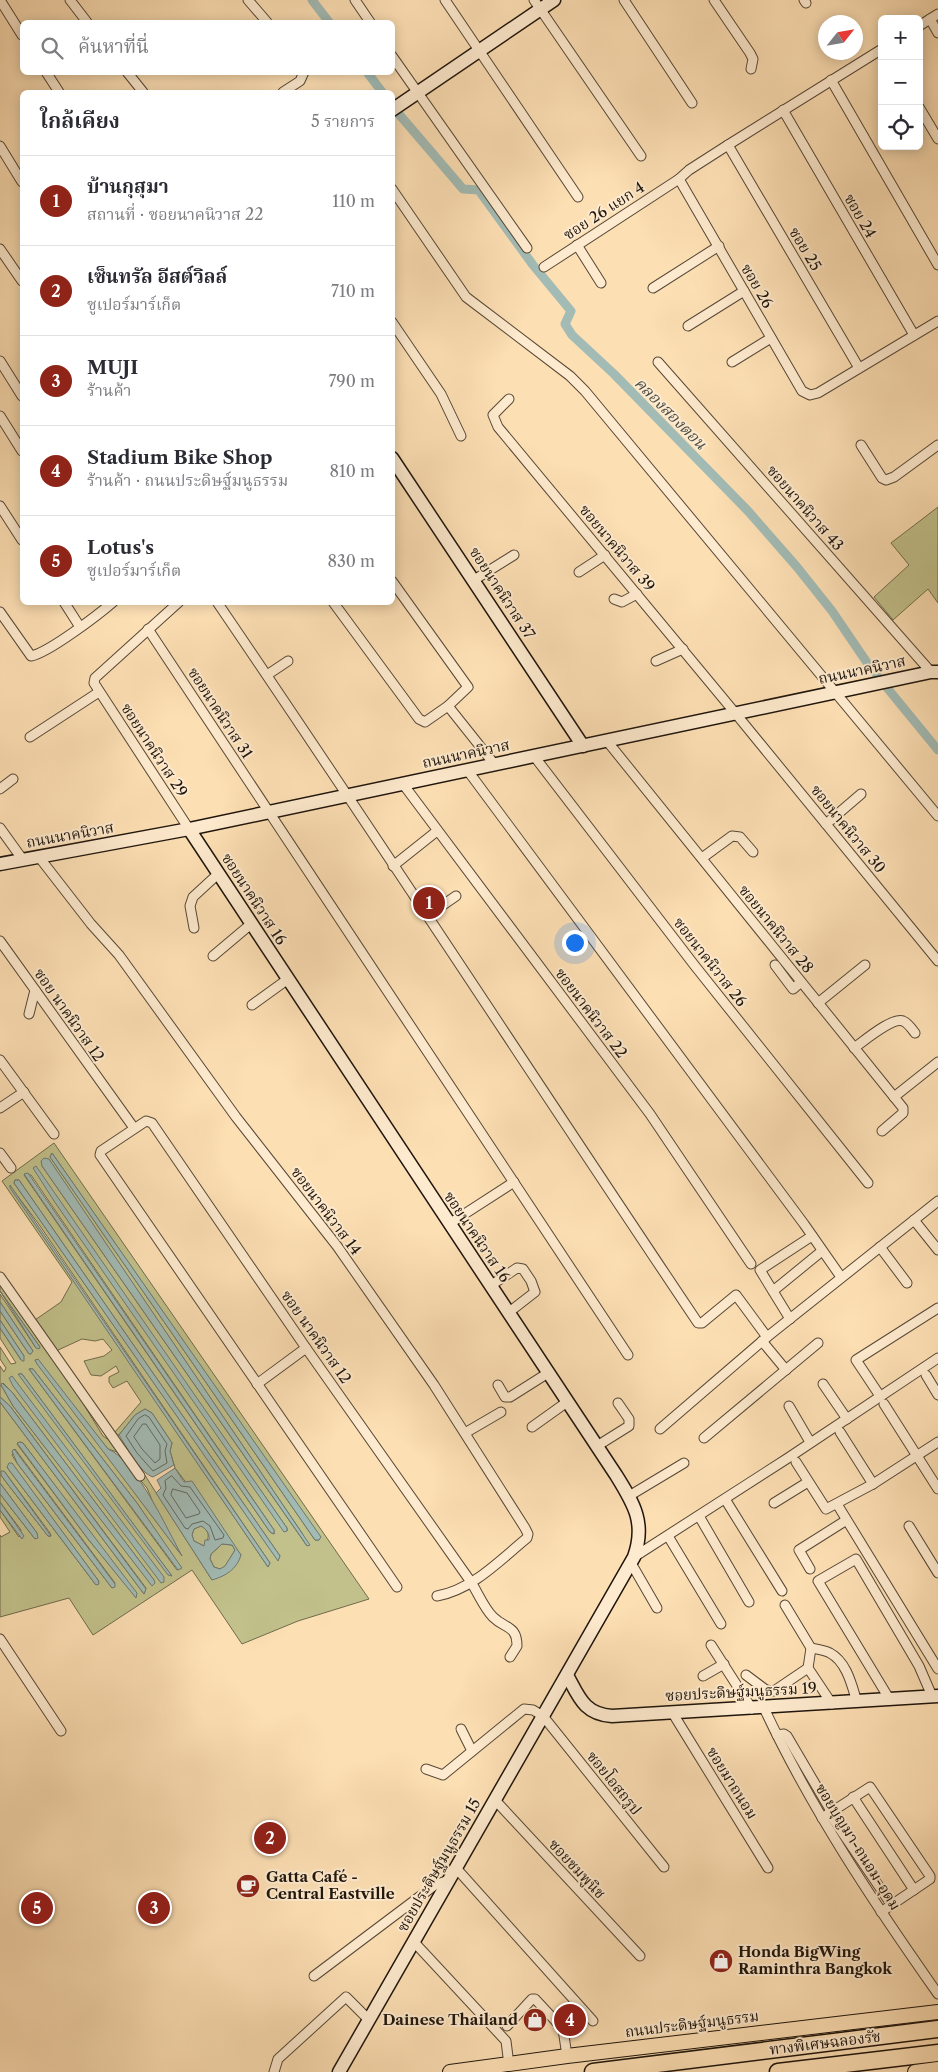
<!DOCTYPE html>
<html lang="th">
<meta charset="utf-8">
<style>
body{margin:0;font-family:"Libre Caslon Text","Noto Serif Thai",serif;background:#f2f2f3;color:#2b2b33}
.controls{position:absolute;right:15px;top:15px;display:grid;overflow:hidden;border-radius:8px;box-shadow:0 2px 12px #0003}
.controls button{width:45px;height:45px;display:grid;place-items:center;padding:0;border:0;border-bottom:1px solid #e1e1e2;background:#fff;color:#2b2b33;font:25px sans-serif}
.compass{position:absolute;left:818px;top:15px;width:45px;height:45px;border-radius:50%;background:#fff;box-shadow:0 2px 12px #0003;rotate:59deg}
.you{position:absolute;left:574px;top:942px;width:18px;height:18px;margin:-12px;border:4px solid #fff;border-radius:50%;background:#1a73e8;box-shadow:0 0 0 8px #1a73e833}
.badge{display:grid;place-items:center;width:32px;height:32px;border-radius:50%;background:#8f2418;color:#fff;font-size:16px;font-weight:700}
.pin{position:absolute;translate:-50% -50%;border:2px solid #fff;box-shadow:0 1px 5px #0006}
.list{margin:0;padding:0;list-style:none}
h2{display:flex;justify-content:space-between;align-items:center;height:65px;margin:0;padding:0 20px;font-size:21px}
h2 small{font-size:16px;font-weight:400;color:#7c7c81}
.list li{display:grid;grid-template-columns:32px 1fr auto;gap:15px;align-items:center;box-sizing:border-box;height:90px;padding:0 20px;border-top:1px solid #e1e1e2}
.list b{display:block;font-size:19px;white-space:nowrap}
.list p{margin:0;font-size:16px;white-space:nowrap;color:#7c7c81}
.list em{font-size:16px;font-style:normal;color:#7c7c81}
.icon{flex:none;width:28px;height:28px;fill:none;stroke:currentColor;stroke-width:2;stroke-linecap:round;stroke-linejoin:round}
.map{position:relative;flex:none;width:938px;height:2072px;overflow:hidden}
.search{position:absolute;background:#fff;box-shadow:0 2px 12px #0003;left:20px;top:20px;width:375px;height:55px;display:flex;align-items:center;gap:12px;box-sizing:border-box;padding:0 18px;border-radius:8px;color:#7c7c81;font-size:19px}
.panel{position:absolute;background:#fff;box-shadow:0 2px 12px #0003;left:20px;top:90px;width:375px;height:515px;border-radius:8px}
.map>svg:first-child{display:block}
.green{fill:#c2c18b;stroke:#706b4c;fill-rule:evenodd}
.water{fill:#a2bbb5;stroke:#6e7971;fill-rule:evenodd}
.lines{fill:none;stroke-linecap:round;stroke-linejoin:round}
.shore{stroke:#606860;stroke-width:1}
.canal{stroke:#a2bbb5;stroke-width:9}
.street-casing{stroke:#564836;stroke-width:11}
.secondary-casing{stroke:#1f150c;stroke-width:15}
.primary-casing{stroke:#1f150c;stroke-width:16}
.highway-casing{stroke:#1f150c;stroke-width:19}
.street{stroke:#feeace;stroke-width:9}
.secondary{stroke:#feeace;stroke-width:12}
.primary{stroke:#fddfb4;stroke-width:14}
.highway{stroke:#fddfb4;stroke-width:16}
.labels{text-anchor:middle;stroke-width:4;stroke-linejoin:round;paint-order:stroke}
.street-label{font-size:15px;fill:#1f150c;stroke:#feeace}
.poi-label{font-size:15px;font-weight:bold;fill:#1f150c;stroke:#feeace;text-anchor:start}
.water-label{font-size:16px;font-style:italic;fill:#4d4f47;stroke:#feeace}
</style>
<div class="map">
<svg width="938" height="2072" viewBox="0 0 938 2072">
<rect width="100%" height="100%" fill="#fddfb4"/>
<filter id="stains"><feTurbulence type="fractalNoise" baseFrequency=".004" numOctaves="4"/><feColorMatrix values="0 0 0 0 .2 0 0 0 0 .09 0 0 0 0 .02 0 0 0 .5 -.17"/></filter>
<radialGradient id="worn" r=".72"><stop offset=".6" stop-color="#630" stop-opacity="0"/><stop offset="1" stop-color="#630" stop-opacity=".3"/></radialGradient>
<g class="green">
<path d="M938,507v96l-10,-14 -35,31 -19,-23 35,-32 -18,-22z"/>
<path d="M54,1143l315,456 -71,22 -56,23 -50,-74 -99,65 -24,-37 -69,19v-82l1,2 9,-5 -10,-15v-7l19,27 2,-7 -21,-28v-8l35,45 2,-6 -37,-50v-81l144,192 2,-6 -136,-182 -10,-9v-31l4,6 2,-4 -6,-9v-12l11,17 5,-1 -16,-25v-10l21,32 3,-4 -24,-36v-9l29,43 4,-3 -33,-49v-8l36,54 4,-1 -40,-56v-11l54,76 49,80 18,12 18,18 73,114 29,-25 -66,-87 -5,-17 2,-8 -20,-30 -7,-4 -10,6 -16,20h-3l-1,-3 26,-30 -14,-21 -14,7 -4,-6v-5l10,-5 -3,-6 -15,10 -10,-1 -7,-14 20,-5 8,-6 -9,-11 -8,2 -13,-2 -26,12 -21,-31 26,-18 11,-20 -70,-101zM52,1153l268,384 -1,3h-4l-265,-383zM49,1160l253,373 5,13 -265,-380zM24,1175h7l243,355v4l-4,-2zM15,1180h4l261,376 -2,4 -264,-377zM10,1186l28,37 232,340 -2,4zM35,1360l73,89 9,3 30,36 10,24 22,40zM29,1369h4l104,134 44,65 -4,2zM19,1374h3l149,201zM3,1383l9,9 142,188 -2,5 -139,-179 -12,-21zM187,1385l100,143v3zM20,1442l3,1 106,141 7,13 -48,-58 -71,-95zM15,1449l100,134 -3,5 -95,-125 -5,-8zM12,1464l86,116 1,2 -3,3 -87,-115 -2,-3zM4,1471l46,62 1,3h-3l-42,-54 -5,-7z"/>
<path d="M201,1526c9,5 9,12 3,20l-10,-5 -2,-6 2,-6z"/>
<path d="M222,1544l10,1 3,5 -10,17 -5,2 -6,-2 -4,-8 1,-5z"/>
</g>
<g class="water">
<path d="M52,1153l269,384 -2,3h-4l-265,-383z"/>
<path d="M44,1158l5,1 261,386 -3,1 -4,-6 -261,-374 -1,-5z"/>
<path d="M36,1166l251,362v3l-3,1 -230,-331 -21,-33z"/>
<path d="M28,1173l246,357v4l-4,-2 -246,-358z"/>
<path d="M15,1180h4l261,376 -2,5 -264,-378z"/>
<path d="M10,1185l260,378 -2,4 -258,-379z"/>
<path d="M0,1291l40,56 -1,2 -3,-1z"/>
<path d="M0,1302l33,49 -2,3h-2l-29,-43z"/>
<path d="M0,1320l24,36v5h-2l-22,-33z"/>
<path d="M38,1359l70,90c28,11 59,80 74,107l-145,-192 -2,-4z"/>
<path d="M29,1369h4l104,134 45,65 -4,2z"/>
<path d="M18,1374h4l150,202 -4,-1z"/>
<path d="M12,1376l152,201v5l-3,1 -148,-197 -4,-8z"/>
<path d="M2,1383l10,9 142,188 1,3 -3,3 -139,-180 -12,-21z"/>
<path d="M0,1397l10,9 136,183 -2,5 -144,-192z"/>
<path d="M145,1409l7,4 20,30 -2,8 4,14 -21,12c-12,-3 -27,-31 -34,-42l16,-20z"/>
<path d="M20,1442l3,1 114,150 -1,5 -48,-59 -71,-96z"/>
<path d="M14,1449l101,135v3l-3,1 -95,-125 -5,-12z"/>
<path d="M9,1463h3l86,117 1,4 -3,1 -87,-115 -2,-3z"/>
<path d="M175,1468l9,14 8,-1 49,74c-4,14 -15,21 -29,25l-56,-87 5,-5 -4,-8zM201,1526c5,3 9,7 8,14h-4l-1,6 -10,-5 -2,-6 2,-6zM222,1544l10,1 3,5 -10,16 -5,3 -6,-2 -4,-8 1,-5z"/>
<path d="M1,1471h3l47,65h-3l-42,-54 -5,-7z"/>
<path d="M0,1483l37,50 1,5 -3,1 -35,-45z"/>
<path d="M0,1502l24,34 -2,3 -22,-29z"/>
</g>
<g class="lines">
<g class="shore">
<path d="M145,1415l4,2 18,27 -2,7 2,12 -14,8 -16,-18 -11,-17 12,-17z"/>
<path d="M143,1424h3l14,21v14l-5,4 -13,-14 -8,-12z"/>
<path d="M172,1476l9,10 9,1 34,48 -1,3 -8,2 -5,-14 -7,-5 -11,3 -4,5 -3,-1 -22,-33 3,-7 -1,-7z"/>
<path d="M173,1489l14,4 13,19 -1,2 -13,4 -15,-23z"/>
</g>
<g class="canal">
<path d="M312,0l17,22"/>
<path d="M367,72l15,20"/>
<path d="M392,106l71,83 16,1 1,2 53,73 38,46 -6,13 7,11 42,39 134,137 49,56 35,44 38,56 68,83"/>
</g>
<g class="street-casing">
<g id="street">
<path d="M0,0l22,35"/>
<path d="M70,0l17,22"/>
<path d="M248,0l19,22"/>
<path d="M355,0l15,22"/>
<path d="M445,0l133,197"/>
<path d="M534,0l107,156"/>
<path d="M624,0l68,103"/>
<path d="M714,0l36,53 3,6 -2,10"/>
<path d="M804,0l2,3"/>
<path d="M930,19l8,14"/>
<path d="M919,26l19,-12"/>
<path d="M392,56l135,192"/>
<path d="M46,72l13,20"/>
<path d="M127,72l16,20"/>
<path d="M831,80l107,185"/>
<path d="M283,92l17,-11 4,-9"/>
<path d="M919,107l19,32"/>
<path d="M783,110l131,225"/>
<path d="M728,145l131,223"/>
<path d="M0,146l22,36"/>
<path d="M679,179l123,212 8,4 8,-2 120,-72"/>
<path d="M392,189l74,108 104,79 15,15 353,425"/>
<path d="M577,245l24,38"/>
<path d="M0,249l22,32"/>
<path d="M544,267l135,-88 10,-9 39,-25 154,-96"/>
<path d="M653,288l66,-42"/>
<path d="M392,322l49,72 20,42"/>
<path d="M688,326l56,-35"/>
<path d="M0,361l22,35"/>
<path d="M658,362l273,310"/>
<path d="M732,362l39,-24"/>
<path d="M509,399l-16,16 5,12 238,287 202,247"/>
<path d="M0,416l22,35"/>
<path d="M861,445l21,33 4,2 8,-3 44,-32"/>
<path d="M0,506l22,34"/>
<path d="M579,572l26,-17"/>
<path d="M474,580l40,-25"/>
<path d="M614,599l8,3 15,-8"/>
<path d="M64,602l16,25"/>
<path d="M179,602l-84,76 -1,5 95,146"/>
<path d="M217,602c163,239 320,481 481,721h4l34,-28 31,42"/>
<path d="M333,602l86,117 6,3 23,-16 20,-19 -76,-106"/>
<path d="M0,612l31,44c17,-3 67,-41 82,-54"/>
<path d="M148,629l480,726"/>
<path d="M656,661l27,-12"/>
<path d="M267,675l21,-14"/>
<path d="M448,706l47,59"/>
<path d="M30,737l69,-45"/>
<path d="M607,741l296,367v5l-21,18"/>
<path d="M534,756l161,210 173,217"/>
<path d="M468,771l336,453 37,53"/>
<path d="M403,784l247,330 101,150"/>
<path d="M0,789l13,-10"/>
<path d="M826,824l35,-30"/>
<path d="M0,828l23,32"/>
<path d="M39,857l52,67 28,31 117,162 101,129 97,139 91,143 3,6 -1,4c-27,22 -55,52 -90,58"/>
<path d="M702,858l30,-22 8,1 13,15"/>
<path d="M393,866l44,-35"/>
<path d="M427,916l29,-20"/>
<path d="M194,928l-4,-22 3,-9 25,-23"/>
<path d="M0,941l134,187"/>
<path d="M213,956l38,-32"/>
<path d="M775,965l18,24 8,-7"/>
<path d="M818,1003l47,-38"/>
<path d="M252,1005l36,-26"/>
<path d="M29,1014l6,-24"/>
<path d="M854,1048c10,-7 38,-31 49,-27 5,2 9,8 12,12"/>
<path d="M0,1060l54,74"/>
<path d="M894,1097l44,-35"/>
<path d="M0,1108l24,-16"/>
<path d="M0,1153l11,15"/>
<path d="M914,1220l24,30"/>
<path d="M449,1224l65,-42"/>
<path d="M880,1247l27,36"/>
<path d="M0,1277l140,199"/>
<path d="M490,1286l27,-18 6,1 8,12 4,11 -27,21"/>
<path d="M773,1291l49,-40"/>
<path d="M790,1319l-30,-49 52,-34"/>
<path d="M762,1341l24,29"/>
<path d="M926,1375l12,20"/>
<path d="M257,1384l49,-36"/>
<path d="M823,1384l24,35"/>
<path d="M498,1385l7,12h5l38,-24"/>
<path d="M880,1396l-24,-36 82,-52"/>
<path d="M884,1404l54,85"/>
<path d="M789,1406l21,36"/>
<path d="M532,1427l35,-25"/>
<path d="M660,1429l107,-92 171,-136"/>
<path d="M840,1432l33,52"/>
<path d="M465,1433l36,-21"/>
<path d="M704,1438l114,-95"/>
<path d="M597,1446l32,-20v-7l-11,-16"/>
<path d="M796,1462l30,47 47,-25 65,-42"/>
<path d="M629,1496l55,-33"/>
<path d="M725,1499l57,92"/>
<path d="M774,1503l34,-21"/>
<path d="M837,1504l101,165"/>
<path d="M699,1516l50,86"/>
<path d="M909,1526l29,47"/>
<path d="M668,1536l53,88"/>
<path d="M634,1557l154,-99 150,-100"/>
<path d="M631,1563l26,45"/>
<path d="M810,1569l-11,-19 46,-29"/>
<path d="M397,1587l-297,-432 1,-4 45,-30 6,2 154,225 165,234c7,11 13,26 22,35 12,12 24,8 24,29l-7,11"/>
<path d="M785,1605l26,43 -3,20 24,36"/>
<path d="M0,1639l61,92"/>
<path d="M711,1645l41,64"/>
<path d="M811,1648c6,1 14,2 19,5 17,9 22,33 27,49"/>
<path d="M746,1675l20,15 8,1 34,-23"/>
<path d="M703,1676l21,-12"/>
<path d="M890,1700l-72,-119 38,-22 63,107 13,30"/>
<path d="M764,1708c47,101 110,195 174,286"/>
<path d="M672,1712l96,156"/>
<path d="M461,1729l11,22"/>
<path d="M777,1735l7,-1 3,2 44,75"/>
<path d="M426,1769l17,6 81,-66 9,1 10,6 121,151"/>
<path d="M853,1797l61,93"/>
<path d="M495,1800l145,156"/>
<path d="M829,1813l62,91"/>
<path d="M822,1818l48,-31 60,89v3l-49,33"/>
<path d="M456,1868l137,153"/>
<path d="M414,1942l92,99 3,24"/>
<path d="M314,1976l121,-91 14,-5"/>
<path d="M507,2026l25,-27h3l28,30 4,27"/>
<path d="M274,2072l4,-13 68,-62 23,23"/>
</g>
</g>
<g class="secondary-casing">
<g id="secondary">
<path d="M392,110l162,-110"/>
<path d="M392,458l191,288"/>
<path d="M189,829l427,646c18,29 30,48 18,82l-295,515"/>
<path d="M0,864l189,-35 742,-157h7"/>
<path d="M567,1675c12,22 17,39 45,41l326,-20"/>
</g>
</g>
<g class="primary-casing">
<g id="primary">
<path d="M450,2072l117,-16 371,-44"/>
<path d="M915,2072l23,-3"/>
</g>
</g>
<g class="highway-casing">
<g id="highway">
<path d="M593,2072l345,-43"/>
<path d="M778,2072l160,-19"/>
</g>
</g>
<use href="#street" class="street"/>
<use href="#secondary" class="secondary"/>
<use href="#primary" class="primary"/>
<use href="#highway" class="highway"/>
</g>
<defs>
<g id="cafe-disc" transform="scale(1.25)"><circle r="9.5" fill="#8f2418" stroke="#feeace"/><path d="M-5.5-4.5H6V0H3Q3 3.5 0 3.5H-2.5Q-5.5 3.5-5.5 0ZM3-3.2v2h1.7v-2ZM-6 4.5H4V6H-6Z" fill="#fff"/></g>
<g id="shop-disc" transform="scale(1.25)"><circle r="9.5" fill="#8f2418" stroke="#feeace"/><path d="M-5-2.5h2.3a2.7 3.5 0 0 1 5.4 0H5L5.5 6h-11ZM-1.5-2.5h3a1.5 2.3 0 0 0-3 0Z" fill="#fff"/></g>
</defs>
<g fill-rule="evenodd">
<use href="#cafe-disc" x="248" y="1886"/>
<use href="#shop-disc" x="721" y="1961"/>
<use href="#shop-disc" x="535" y="2020"/>
</g>
<g class="labels">
<g class="street-label">
<text transform="translate(604 211) rotate(-33)" y="5">ซอย 26 แยก 4</text>
<text transform="translate(860 216) rotate(60)" y="5">ซอย 24</text>
<text transform="translate(805 249) rotate(59)" y="5">ซอย 25</text>
<text transform="translate(757 286) rotate(60)" y="5">ซอย 26</text>
<text transform="translate(805 508) rotate(49)" y="5">ซอยนาคนิวาส 43</text>
<text transform="translate(617 548) rotate(50)" y="5">ซอยนาคนิวาส 39</text>
<text transform="translate(502 593) rotate(57)" y="5">ซอยนาคนิวาส 37</text>
<text transform="translate(862 670) rotate(-12)" y="5">ถนนนาคนิวาส</text>
<text transform="translate(220 713) rotate(57)" y="5">ซอยนาคนิวาส 31</text>
<text transform="translate(154 750) rotate(57)" y="5">ซอยนาคนิวาส 29</text>
<text transform="translate(466 754) rotate(-12)" y="5">ถนนนาคนิวาส</text>
<text transform="translate(848 829) rotate(51)" y="5">ซอยนาคนิวาส 30</text>
<text transform="translate(70 835) rotate(-10)" y="5">ถนนนาคนิวาส</text>
<text transform="translate(254 899) rotate(57)" y="5">ซอยนาคนิวาส 16</text>
<text transform="translate(776 929) rotate(51)" y="5">ซอยนาคนิวาส 28</text>
<text transform="translate(710 962) rotate(52)" y="5">ซอยนาคนิวาส 26</text>
<text transform="translate(591 1013) rotate(53)" y="5">ซอยนาคนิวาส 22</text>
<text transform="translate(69 1015) rotate(55)" y="5">ซอย นาคนิวาส 12</text>
<text transform="translate(326 1211) rotate(53)" y="5">ซอยนาคนิวาส 14</text>
<text transform="translate(477 1237) rotate(56)" y="5">ซอยนาคนิวาส 16</text>
<text transform="translate(316 1337) rotate(55)" y="5">ซอย นาคนิวาส 12</text>
<text transform="translate(741 1692) rotate(-3)" y="5">ซอยประดิษฐ์มนูธรรม 19</text>
<text transform="translate(614 1783) rotate(51)" y="5">ซอยโอสถรูป</text>
<text transform="translate(732 1783) rotate(58)" y="5">ซอยมาถนอม</text>
<text transform="translate(858 1847) rotate(58)" y="5">ซอยบุญมา-ถนอม-อุดม</text>
<text transform="translate(439 1865) rotate(-60)" y="5">ซอยประดิษฐ์มนูธรรม 15</text>
<text transform="translate(577 1869) rotate(47)" y="5">ซอยชมพูนิช</text>
<text transform="translate(692 2024) rotate(-7)" y="5">ถนนประดิษฐ์มนูธรรม</text>
<text transform="translate(825 2043) rotate(-7)" y="5">ทางพิเศษฉลองรัช</text>
</g>
<g class="poi-label">
<text x="266" y="1882">Gatta Café -<tspan x="266" dy="17">Central Eastville</tspan></text>
<text x="738" y="1957">Honda BigWing<tspan x="738" dy="17">Raminthra Bangkok</tspan></text>
<text x="518" y="2025" text-anchor="end">Dainese Thailand</text>
</g>
<g class="water-label">
<text transform="translate(671 413) rotate(45)" y="6">คลองสองตอน</text>
</g>
</g>
<rect width="100%" height="100%" filter="url(#stains)"/>
<rect width="100%" height="100%" fill="url(#worn)"/>
</svg>
<div class="controls">
<button>+</button>
<button>−</button>
<button><svg class="icon" aria-label="locate" viewBox="0 0 24 24"><circle cx="12" cy="12" r="6"/><path d="M12 2v4M12 18v4M2 12h4M18 12h4"/></svg></button>
</div>
<svg class="compass" viewBox="-18 -18 36 36"><path d="M0-13l5 13h-10z" fill="#e53935"/><path d="M0 13l5-13h-10z" fill="#7c7c81"/></svg>
<div class="you"></div>
<div class="pin badge" style="left:429px;top:903px">1</div>
<div class="pin badge" style="left:270px;top:1838px">2</div>
<div class="pin badge" style="left:154px;top:1908px">3</div>
<div class="pin badge" style="left:570px;top:2020px">4</div>
<div class="pin badge" style="left:37px;top:1908px">5</div>
<div class="search"><svg class="icon" aria-label="search" viewBox="0 0 24 24"><circle cx="10" cy="10" r="6"/><path d="M15 15l6 6"/></svg>ค้นหาที่นี่</div>
<section class="panel">
<h2>ใกล้เคียง<small>5 รายการ</small></h2>
<ul class="list">
<li><span class="badge">1</span><div><b>บ้านกุสุมา</b><p>สถานที่ · ซอยนาคนิวาส 22</p></div><em>110 m</em></li>
<li><span class="badge">2</span><div><b>เซ็นทรัล อีสต์วิลล์</b><p>ซูเปอร์มาร์เก็ต</p></div><em>710 m</em></li>
<li><span class="badge">3</span><div><b>MUJI</b><p>ร้านค้า</p></div><em>790 m</em></li>
<li><span class="badge">4</span><div><b>Stadium Bike Shop</b><p>ร้านค้า · ถนนประดิษฐ์มนูธรรม</p></div><em>810 m</em></li>
<li><span class="badge">5</span><div><b>Lotus's</b><p>ซูเปอร์มาร์เก็ต</p></div><em>830 m</em></li>
</ul>
</section>
</div>
